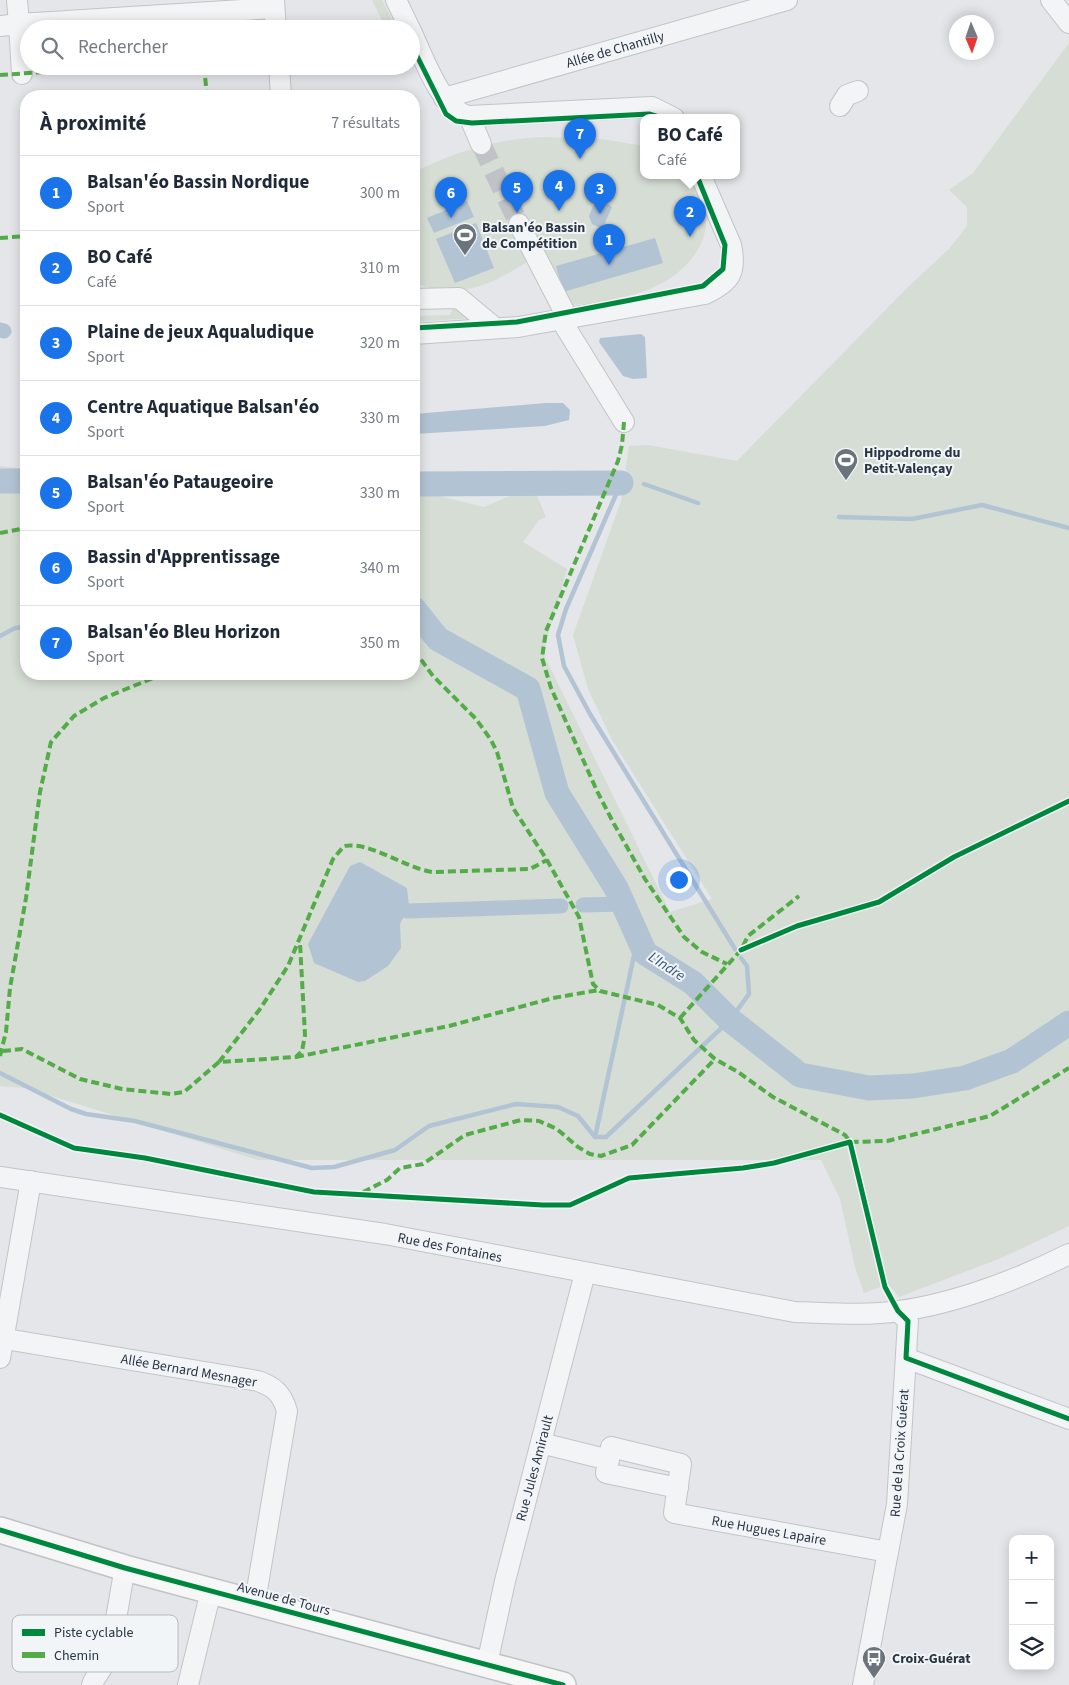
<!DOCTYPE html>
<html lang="fr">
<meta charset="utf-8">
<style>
body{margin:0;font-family:"Source Sans 3",sans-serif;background:#f6f6f7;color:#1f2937}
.controls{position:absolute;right:15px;bottom:15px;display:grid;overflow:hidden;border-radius:10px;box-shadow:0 2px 12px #0003}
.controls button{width:45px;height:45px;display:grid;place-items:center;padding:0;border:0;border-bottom:1px solid #e0e1e3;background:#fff;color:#1f2937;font:25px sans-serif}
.compass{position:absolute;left:949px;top:15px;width:45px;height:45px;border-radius:50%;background:#fff;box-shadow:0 2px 12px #0003;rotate:178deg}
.you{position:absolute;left:678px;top:879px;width:18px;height:18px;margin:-12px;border:4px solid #fff;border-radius:50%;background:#1a73e8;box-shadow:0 0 0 8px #1a73e833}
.badge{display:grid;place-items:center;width:32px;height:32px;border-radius:50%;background:#1a73e8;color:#fff;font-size:16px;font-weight:700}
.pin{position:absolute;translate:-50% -41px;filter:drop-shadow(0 1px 2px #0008)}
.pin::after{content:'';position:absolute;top:26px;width:18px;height:15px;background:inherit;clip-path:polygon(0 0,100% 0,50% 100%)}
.popup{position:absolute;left:640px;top:114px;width:100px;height:65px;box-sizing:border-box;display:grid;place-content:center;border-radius:10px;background:#fff;filter:drop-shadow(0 1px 4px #0005);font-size:16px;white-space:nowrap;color:#747a83}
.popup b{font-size:19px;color:#1f2937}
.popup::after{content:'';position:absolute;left:50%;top:100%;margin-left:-10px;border:10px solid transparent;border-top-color:#fff}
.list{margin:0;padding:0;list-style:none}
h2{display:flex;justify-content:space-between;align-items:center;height:65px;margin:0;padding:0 20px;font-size:21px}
h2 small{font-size:16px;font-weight:400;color:#747a83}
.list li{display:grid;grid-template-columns:32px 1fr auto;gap:15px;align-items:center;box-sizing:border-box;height:75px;padding:0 20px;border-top:1px solid #e0e1e3}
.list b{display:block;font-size:19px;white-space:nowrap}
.list p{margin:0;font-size:16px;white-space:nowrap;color:#747a83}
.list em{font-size:16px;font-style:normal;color:#747a83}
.icon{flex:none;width:28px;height:28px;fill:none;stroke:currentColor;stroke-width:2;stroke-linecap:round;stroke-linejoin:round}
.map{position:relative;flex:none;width:1069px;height:1685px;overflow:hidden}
.search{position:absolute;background:#fff;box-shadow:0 2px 12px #0003;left:20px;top:20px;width:400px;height:55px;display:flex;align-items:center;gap:12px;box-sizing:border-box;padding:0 18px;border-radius:28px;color:#747a83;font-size:19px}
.panel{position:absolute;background:#fff;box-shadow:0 2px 12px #0003;left:20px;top:90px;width:400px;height:590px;border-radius:20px}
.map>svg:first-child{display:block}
.green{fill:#d5ddd4}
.water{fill:#b2c4d4}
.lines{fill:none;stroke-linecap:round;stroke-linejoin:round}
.stream{stroke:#b2c4d4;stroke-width:4.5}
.canal{stroke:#b2c4d4;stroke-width:15}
.river{stroke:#b2c4d4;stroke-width:25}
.minor-tunnel{stroke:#bfc3c8;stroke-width:20;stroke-dasharray:20 10;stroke-linecap:butt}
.minor-casing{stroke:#c2c4c7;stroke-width:22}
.major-casing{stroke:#c0c3c7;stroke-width:28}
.minor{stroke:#f3f4f6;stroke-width:20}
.major{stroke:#f7f7f7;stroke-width:25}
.quiet{stroke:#53ac47;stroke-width:4;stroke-dasharray:8 4;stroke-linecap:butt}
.cycleway-casing{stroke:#f2f5f8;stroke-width:8}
.cycleway{stroke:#00873e;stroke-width:5}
.labels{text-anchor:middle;stroke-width:4;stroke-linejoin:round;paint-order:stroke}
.street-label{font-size:14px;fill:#2a3543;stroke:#f2f5f8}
.poi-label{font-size:14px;font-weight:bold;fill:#2a3543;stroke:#f2f5f8;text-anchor:start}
.water-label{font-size:15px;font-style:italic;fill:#335678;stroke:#f2f5f8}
.key{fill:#f2f5f8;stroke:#b6bbc2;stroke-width:1}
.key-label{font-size:14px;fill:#2a3543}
</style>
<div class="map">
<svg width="1069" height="1685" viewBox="0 0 1069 1685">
<rect width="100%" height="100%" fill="#e4e6e9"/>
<g class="green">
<path d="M372,0h10l15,29h-11z"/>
<path d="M1069,43v1183l-68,32 -102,39 -11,-13 -24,9 -9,-26 -15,-68 -19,-39h-563l-232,-72 -26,-2v-620l26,3v205h388v-184l70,17 49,-21 13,31 -7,3 -16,22 44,27 -24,84 127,259 42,-13 -100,-159 -24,-51 -15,-54 48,-134 8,-55 19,-1 89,16 171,-174 41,-38 18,-23v-19l-18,-17 24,-17z"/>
<path d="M545,137l58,2 41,7v30h46c7,14 17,30 16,46 0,11 -5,24 -11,32 -29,42 -83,46 -130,52l-25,-52c-40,25 -79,51 -126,28v-110c45,-21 81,-33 131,-35z"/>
<path d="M454,305l20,13 -60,4v-6l36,-1z"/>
</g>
<g class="water">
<path d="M467,201l7,16 -40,16 -7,-15z"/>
<path d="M599,203h8l5,4 -10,22 -10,-5 -3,-8 4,-10z"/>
<path d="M476,223l18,45 -39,15 -19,-44z"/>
<path d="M655,238l8,25 -100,29 -7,-26z"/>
<path d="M641,334l4,3 2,41 -14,1 -10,-3 -24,-34 1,-4z"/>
<path d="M546,403h17l7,7 -1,10 -24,6 -131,8v-20z"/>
<path d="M360,862l47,26 2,18 -9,18 1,24 -13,18 -23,15 -7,1 -44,-19 -6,-19 42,-78z"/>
</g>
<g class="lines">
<g class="stream">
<path d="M621,483l-55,126 -8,26 6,31 26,48 145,235"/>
<path d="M644,484l54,19"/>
<path d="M839,517l73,2 70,-14 87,23"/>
<path d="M0,636l15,-8 11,-1"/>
<path d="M0,1073l71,36 15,5 49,7 177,47 22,-1 61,-17 34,-24 87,-22 42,3 20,9 17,21h11l124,-117 19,-26 -2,-28 -6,-8"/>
<path d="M595,1137l43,-200"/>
</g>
<g class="canal">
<path d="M0,330l4,1"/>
<path d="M583,905l40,-1"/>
<path d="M407,911l154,-5"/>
</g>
<g class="river">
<path d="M0,481h26"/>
<path d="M414,484l207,-1"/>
<path d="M414,609l24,30 90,50 29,104 59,95 29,65 48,30 37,37 70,55 69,13 44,-2 52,-8 47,-17 57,-38"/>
</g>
<path class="minor-tunnel" d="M481,144l38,80"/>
<g class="minor-casing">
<g id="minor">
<path d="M17,0l2,24 255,-16"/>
<path d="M274,0l2,29"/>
<path d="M396,0l14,29"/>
<path d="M1051,0l18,23"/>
<path d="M0,26l19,-2 3,50"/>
<path d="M411,31c12,25 30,79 58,85l183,-9 22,11"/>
<path d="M279,66l2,30"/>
<path d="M444,98l343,-98"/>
<path d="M840,106l7,-11 11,-4"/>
<path d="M469,116l12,28"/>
<path d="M519,224l46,89 2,5 -1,10 58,94"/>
<path d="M414,299l45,-1 36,30"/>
<path d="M414,334l104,-7 187,-33c25,-12 32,-21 26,-49l-30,-69"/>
<path d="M0,1177l385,57 410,78c35,1 70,4 104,-1 55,-7 120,-32 170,-57"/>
<path d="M0,1338l258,43c17,6 24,13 29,30l-32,191"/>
<path d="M0,1358l31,-177"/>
<path d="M906,1358l163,61"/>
<path d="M541,1443l68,17"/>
<path d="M678,1488l-72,-15 5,-26 70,17 -7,49 214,39"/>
<path d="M487,1664l18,-83 80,-308"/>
<path d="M92,1685c1,-6 11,-16 14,-26 10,-29 13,-62 19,-91"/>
<path d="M188,1685l23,-94"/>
<path d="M863,1685l34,-181 11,-183 -10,-10"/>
</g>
</g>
<g class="major-casing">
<path id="major" d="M0,1530l125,38 438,117"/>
</g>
<use href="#minor" class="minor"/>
<use href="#major" class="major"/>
<g class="quiet">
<path d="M204,66l3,30"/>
<path d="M0,75l132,-9"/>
<path d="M0,238l26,-2"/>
<path d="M624,422l-2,23 -4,16 -72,170 -4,27 9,30 46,103 17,33 31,55 39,58 18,15 25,12"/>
<path d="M0,533l26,-5"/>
<path d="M414,650l19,26 43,43 15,21 6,12 16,56 34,52 32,57 14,67 7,7 58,14 22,13 14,22 21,19 23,13 35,25 72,38 5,7 37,-1 103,-25 79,-48"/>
<path d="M680,1018l61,-68 7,-14 51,-40"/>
<path d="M3,1051l19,-2 58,30 42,10 49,5 13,-2 35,-30 77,-5 6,-6 3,-16 -5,-92"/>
<path d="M0,1056l6,-24 4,-44 16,-90 14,-106 11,-50 23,-26 30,-18 59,-24"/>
<path d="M296,1057l153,-31 104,-28 46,-8"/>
<path d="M219,1062l41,-53 28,-43 45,-107 11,-13c26,-5 61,22 88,26l98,-3 17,-9"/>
<path d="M363,1192l24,-12 13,-12 23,-4 42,-29 56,-15 18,1 18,8 21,18 12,7 11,2 31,-11 83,-86"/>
</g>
<g class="cycleway-casing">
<g id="cycleway">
<path d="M411,44l35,70 10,7 16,2 177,-9 13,4"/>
<path d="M414,328l103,-6 186,-36 20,-17 2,-24 -28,-69"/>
<path d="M741,950l56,-24 82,-24 75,-45 115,-56"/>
<path d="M0,1115l74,33 71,10 169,34 229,13h27l59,-27 114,-10 31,-5 76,-21 35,145 13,24 10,10 -2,37 163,61"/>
<path d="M0,1530l125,38 438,117"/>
</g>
</g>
<use href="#cycleway" class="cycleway"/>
</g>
<defs>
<g id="stadium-pin" transform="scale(1.25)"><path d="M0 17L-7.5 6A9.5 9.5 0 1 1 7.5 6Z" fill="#6b737d" stroke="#f2f5f8"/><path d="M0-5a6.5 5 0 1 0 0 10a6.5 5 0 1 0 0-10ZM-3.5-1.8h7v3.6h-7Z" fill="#fff"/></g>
<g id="bus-pin" transform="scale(1.25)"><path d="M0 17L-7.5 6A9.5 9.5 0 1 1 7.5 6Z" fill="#6b737d" stroke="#f2f5f8"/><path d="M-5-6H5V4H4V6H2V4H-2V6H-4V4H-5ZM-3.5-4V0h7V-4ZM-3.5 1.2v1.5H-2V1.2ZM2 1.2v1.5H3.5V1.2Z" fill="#fff"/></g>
</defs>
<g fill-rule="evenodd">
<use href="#stadium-pin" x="465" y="235"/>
<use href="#stadium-pin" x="846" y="460"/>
<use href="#bus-pin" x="874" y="1658"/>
</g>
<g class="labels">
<g class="street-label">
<text transform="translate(615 49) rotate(-16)" y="5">Allée de Chantilly</text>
<text transform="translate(450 1247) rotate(11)" y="5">Rue des Fontaines</text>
<text transform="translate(189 1370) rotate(10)" y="5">Allée Bernard Mesnager</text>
<text transform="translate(899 1453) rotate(-86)" y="5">Rue de la Croix Guérat</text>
<text transform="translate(534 1468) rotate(-75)" y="5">Rue Jules Amirault</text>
<text transform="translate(769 1530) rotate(10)" y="5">Rue Hugues Lapaire</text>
<text transform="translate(284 1598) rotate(15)" y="5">Avenue de Tours</text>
</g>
<g class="poi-label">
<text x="482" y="232">Balsan'éo Bassin<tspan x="482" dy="16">de Compétition</tspan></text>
<text x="864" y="457">Hippodrome du<tspan x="864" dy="16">Petit-Valençay</tspan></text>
<text x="892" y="1663">Croix-Guérat</text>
</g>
<g class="water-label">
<text transform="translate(667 966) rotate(33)" y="5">L'Indre</text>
</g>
</g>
<rect x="12" y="1615" width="166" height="57" rx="8" class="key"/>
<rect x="22" y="1629" width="23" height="7" fill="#00873e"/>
<rect x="22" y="1652" width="23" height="6" fill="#53ac47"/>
<g class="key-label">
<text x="54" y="1637">Piste cyclable</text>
<text x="54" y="1660">Chemin</text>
</g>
</svg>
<div class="controls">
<button>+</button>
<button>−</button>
<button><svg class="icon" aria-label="layers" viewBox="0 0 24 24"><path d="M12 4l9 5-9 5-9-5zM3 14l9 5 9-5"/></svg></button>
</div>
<svg class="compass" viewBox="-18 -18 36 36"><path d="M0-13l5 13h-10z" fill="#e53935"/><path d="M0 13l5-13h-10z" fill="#747a83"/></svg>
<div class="you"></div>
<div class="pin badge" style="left:609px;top:265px">1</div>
<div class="pin badge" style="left:690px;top:237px">2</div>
<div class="popup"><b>BO Café</b>Café</div>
<div class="pin badge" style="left:600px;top:214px">3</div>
<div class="pin badge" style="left:559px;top:211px">4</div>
<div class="pin badge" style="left:517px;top:213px">5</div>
<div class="pin badge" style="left:451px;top:218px">6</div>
<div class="pin badge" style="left:580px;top:159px">7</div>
<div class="search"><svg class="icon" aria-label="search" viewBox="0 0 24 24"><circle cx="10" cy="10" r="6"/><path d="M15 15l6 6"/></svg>Rechercher</div>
<section class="panel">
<h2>À proximité<small>7 résultats</small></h2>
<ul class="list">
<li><span class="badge">1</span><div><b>Balsan'éo Bassin Nordique</b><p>Sport</p></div><em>300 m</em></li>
<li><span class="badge">2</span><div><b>BO Café</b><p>Café</p></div><em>310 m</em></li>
<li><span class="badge">3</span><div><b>Plaine de jeux Aqualudique</b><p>Sport</p></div><em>320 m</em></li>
<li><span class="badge">4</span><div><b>Centre Aquatique Balsan'éo</b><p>Sport</p></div><em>330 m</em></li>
<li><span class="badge">5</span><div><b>Balsan'éo Pataugeoire</b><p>Sport</p></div><em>330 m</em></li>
<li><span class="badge">6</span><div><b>Bassin d'Apprentissage</b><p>Sport</p></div><em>340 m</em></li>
<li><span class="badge">7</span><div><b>Balsan'éo Bleu Horizon</b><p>Sport</p></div><em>350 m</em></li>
</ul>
</section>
</div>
